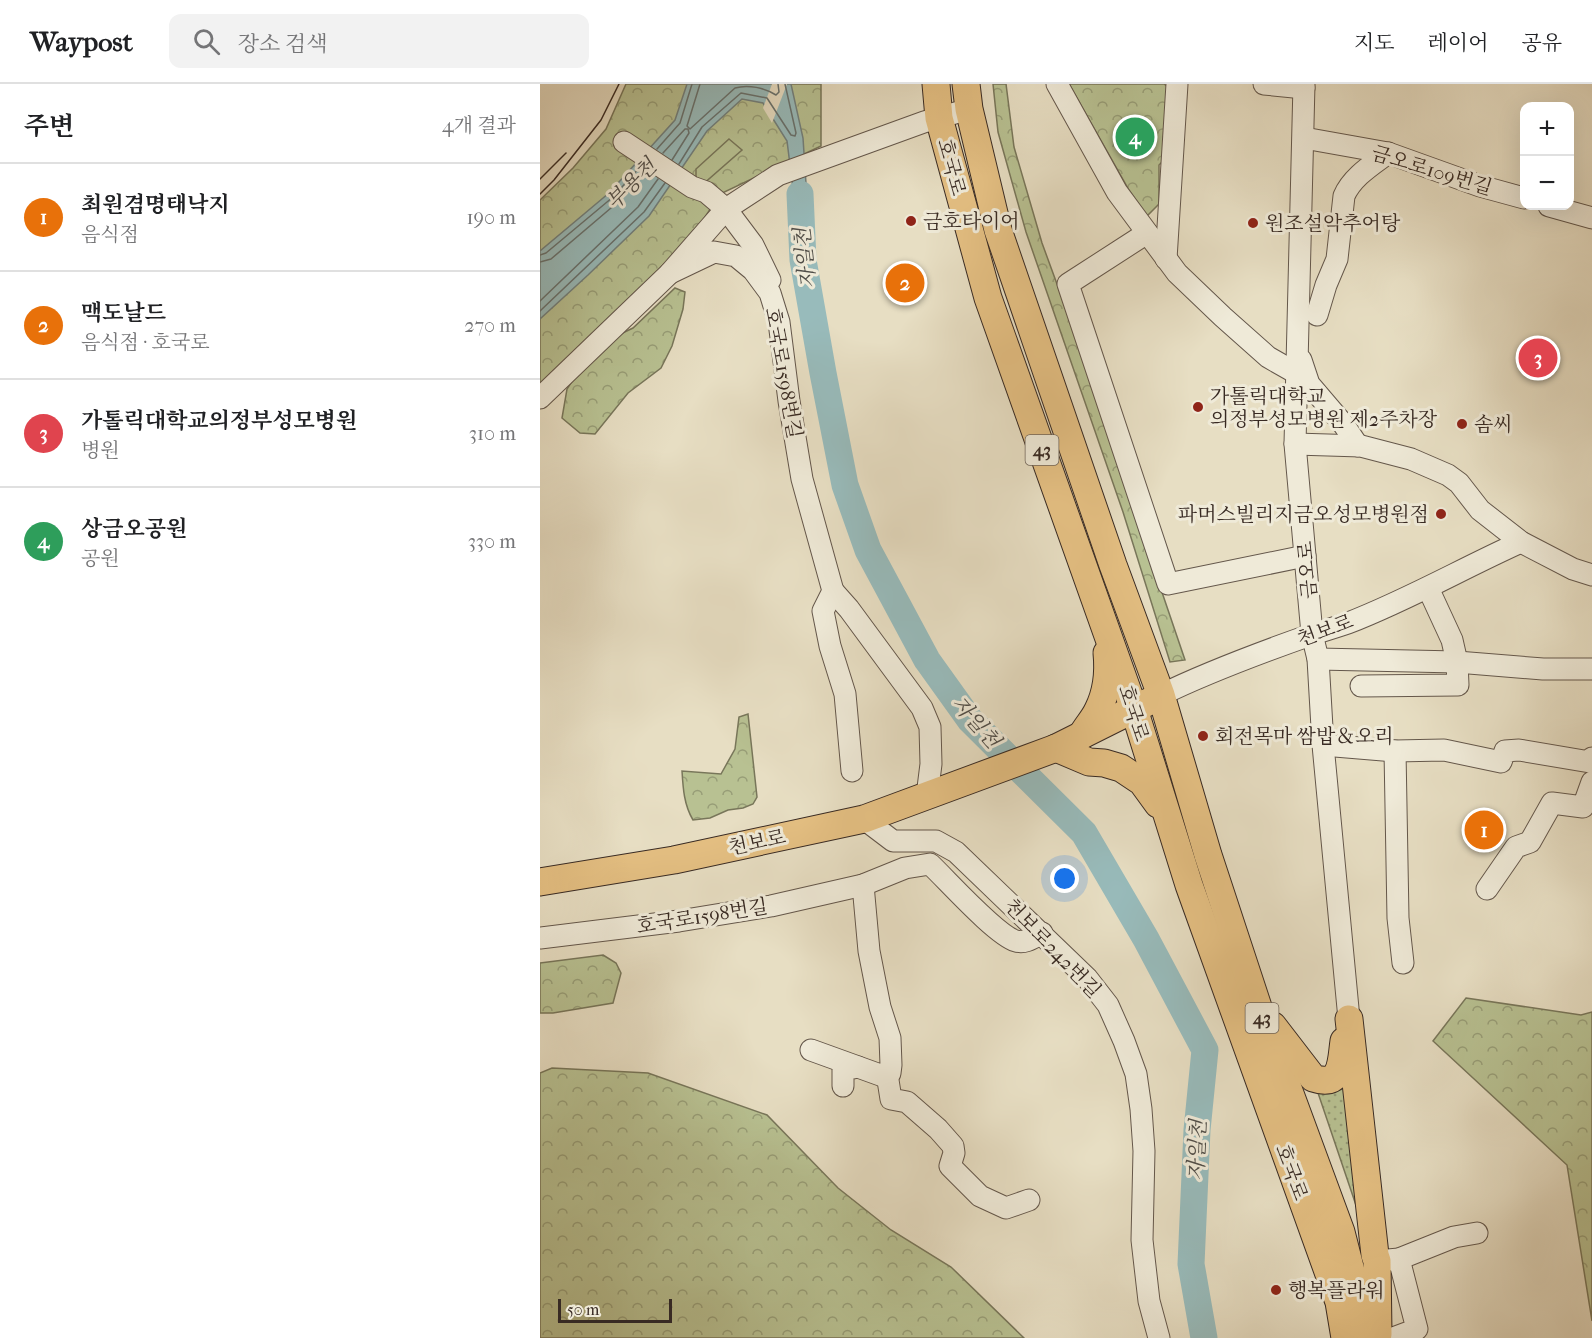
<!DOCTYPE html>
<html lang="ko">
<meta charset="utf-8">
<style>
body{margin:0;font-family:"IM FELL French Canon","Noto Serif KR",serif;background:#f2f2f2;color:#202124}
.controls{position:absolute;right:18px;top:18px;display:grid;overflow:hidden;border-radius:12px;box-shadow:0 6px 24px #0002}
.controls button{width:54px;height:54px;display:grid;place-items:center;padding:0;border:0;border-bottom:2px solid #e0e0e0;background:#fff;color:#202124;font:30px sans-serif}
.scale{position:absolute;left:18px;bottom:15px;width:114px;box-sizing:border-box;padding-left:6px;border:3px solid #382a23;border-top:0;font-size:16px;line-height:21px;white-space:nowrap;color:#382a23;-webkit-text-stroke:4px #efead8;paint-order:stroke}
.you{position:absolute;left:525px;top:795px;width:21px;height:21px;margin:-15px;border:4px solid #fff;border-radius:50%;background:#1a73e8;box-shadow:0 0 0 9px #1a73e833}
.badge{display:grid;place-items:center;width:39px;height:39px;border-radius:50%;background:#8f2418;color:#fff;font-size:20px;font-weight:700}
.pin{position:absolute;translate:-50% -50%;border:3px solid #fff;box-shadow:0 2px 6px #0006}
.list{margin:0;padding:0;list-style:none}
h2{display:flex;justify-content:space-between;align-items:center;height:78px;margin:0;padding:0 24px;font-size:26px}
h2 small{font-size:20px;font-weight:400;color:#757577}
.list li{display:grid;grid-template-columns:39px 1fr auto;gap:18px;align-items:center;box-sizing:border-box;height:108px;padding:0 24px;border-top:2px solid #e0e0e0}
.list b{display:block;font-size:22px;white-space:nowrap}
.list p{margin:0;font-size:20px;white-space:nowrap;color:#757577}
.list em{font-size:20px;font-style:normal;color:#757577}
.icon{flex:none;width:33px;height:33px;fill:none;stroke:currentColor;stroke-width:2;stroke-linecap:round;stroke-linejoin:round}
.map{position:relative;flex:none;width:1052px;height:1254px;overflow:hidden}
header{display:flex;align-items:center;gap:36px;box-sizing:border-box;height:84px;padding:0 30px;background:#fff;border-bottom:2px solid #e0e0e0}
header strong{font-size:28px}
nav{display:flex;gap:33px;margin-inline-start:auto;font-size:21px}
.search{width:420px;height:54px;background:#f2f2f2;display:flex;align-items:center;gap:15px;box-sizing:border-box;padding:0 21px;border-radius:12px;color:#757577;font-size:22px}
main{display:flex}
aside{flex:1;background:#fff}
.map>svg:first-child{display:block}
.grass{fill:url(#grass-dots);stroke:#78765a;stroke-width:1.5}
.forest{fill:url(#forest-crowns);stroke:#78765a;stroke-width:1.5}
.garden{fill:#b8c192;stroke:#78765a;stroke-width:1.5}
.water{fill:#98bbbb;stroke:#72817e;stroke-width:1.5}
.pier{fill:#e7dec3}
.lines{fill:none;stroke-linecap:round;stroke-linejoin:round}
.shore{stroke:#68726f;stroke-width:1.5}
.river{stroke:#98bbbb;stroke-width:27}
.minor-casing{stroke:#64574b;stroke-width:23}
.major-casing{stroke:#382a23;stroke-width:29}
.minor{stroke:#efead8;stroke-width:21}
.major{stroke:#e4bf82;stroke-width:27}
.tram{stroke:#382a23;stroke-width:1.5}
.poi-dot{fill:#8f2418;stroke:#efead8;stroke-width:2}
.labels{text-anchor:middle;stroke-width:6;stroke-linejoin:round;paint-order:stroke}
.shield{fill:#efead8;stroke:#6f6459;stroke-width:1.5}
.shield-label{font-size:18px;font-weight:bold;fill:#382a23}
.street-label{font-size:20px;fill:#382a23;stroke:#efead8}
.poi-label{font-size:20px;fill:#382a23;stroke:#efead8;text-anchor:start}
.water-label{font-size:21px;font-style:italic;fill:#504e49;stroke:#efead8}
</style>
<header>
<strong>Waypost</strong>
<div class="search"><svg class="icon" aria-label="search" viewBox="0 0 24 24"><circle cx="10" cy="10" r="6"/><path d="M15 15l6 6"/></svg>장소 검색</div>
<nav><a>지도</a><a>레이어</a><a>공유</a></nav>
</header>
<main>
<aside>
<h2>주변<small>4개 결과</small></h2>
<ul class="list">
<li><span class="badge" style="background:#e8710a">1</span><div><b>최원겸명태낙지</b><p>음식점</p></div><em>190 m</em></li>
<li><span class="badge" style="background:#e8710a">2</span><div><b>맥도날드</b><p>음식점 · 호국로</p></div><em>270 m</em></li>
<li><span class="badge" style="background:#e0444e">3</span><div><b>가톨릭대학교의정부성모병원</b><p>병원</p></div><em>310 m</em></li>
<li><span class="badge" style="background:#2e9e5b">4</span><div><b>상금오공원</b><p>공원</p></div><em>330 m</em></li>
</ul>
</aside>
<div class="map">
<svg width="1052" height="1254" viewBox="0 0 1052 1254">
<defs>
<pattern id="grass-dots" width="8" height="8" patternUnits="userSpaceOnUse" patternTransform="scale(1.5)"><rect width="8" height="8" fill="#b8c192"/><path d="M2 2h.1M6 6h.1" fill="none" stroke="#979d77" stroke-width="1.8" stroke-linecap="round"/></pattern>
<pattern id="forest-crowns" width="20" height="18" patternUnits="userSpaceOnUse" patternTransform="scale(1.5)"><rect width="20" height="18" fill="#b8c192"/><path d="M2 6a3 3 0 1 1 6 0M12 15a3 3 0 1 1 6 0" fill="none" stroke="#979d77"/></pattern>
</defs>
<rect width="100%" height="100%" fill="#e7dec3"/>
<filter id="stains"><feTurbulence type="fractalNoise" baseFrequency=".00333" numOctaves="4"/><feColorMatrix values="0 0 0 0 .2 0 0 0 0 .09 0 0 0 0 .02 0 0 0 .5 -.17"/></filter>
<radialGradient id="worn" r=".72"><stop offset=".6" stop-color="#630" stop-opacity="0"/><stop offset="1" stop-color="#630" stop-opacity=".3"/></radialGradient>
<path class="grass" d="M807,991l14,145 -45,-133z"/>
<g class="forest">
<path d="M86,0h195v62l-101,48 -32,49 -148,148v-191l33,-32 33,-39z"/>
<path d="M453,0h13l8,63 28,96 19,52 124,365 -15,2 -47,-150 -97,-280 -28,-100z"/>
<path d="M529,0h95l8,6 -3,65 -10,10v39l-12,12 -18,-26z"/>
<path d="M135,204l10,4 -2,17 -11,37 -11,22 -33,25 -33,41 -15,-1 -18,-15 5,-29 11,-17 36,-35 19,-9z"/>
<path d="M208,630l9,83 -4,7 -10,4 -15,2 -18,8 -17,2c-9,-15 -10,-32 -11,-49l39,3 14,-25 4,-32z"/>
<path d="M63,871l13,8 5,10 -8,30 -60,10h-13v-50z"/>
<path d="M926,914l115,17 11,-3v309l-25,-156 -134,-124z"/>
<path d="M12,984l96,5 119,42 71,73 53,42 60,37 73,71h-484v-265z"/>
</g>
<path class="garden" d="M189,55l13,11 -40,35 -6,-5v-11z"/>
<path class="water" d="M147,0h104l12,54 6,91h-11l-11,-88 -24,-38 -21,-4 -35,32 -58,85 -61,59 -48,44v-68l69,-58 66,-73z"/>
<path class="pier" d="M232,0h15l-15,39 -9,-15z"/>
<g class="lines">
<g class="shore">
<path d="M160,0l-13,42 3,3 45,-41c13,-4 30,0 41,7l3,-3 -1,-8"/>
<path d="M117,65l23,-26 12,-39"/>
<path d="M123,69l22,-24h3l1,4 -17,27"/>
<path d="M139,80l23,-37 39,-34 26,5 24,37 4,1 1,-3 -11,-49"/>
<path d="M0,171l6,-2 67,-56 27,-30"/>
<path d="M0,178l11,-3 67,-57 29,-31"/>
<path d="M0,217l98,-94 20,-28"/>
<path d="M0,227l104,-99 21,-29"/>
</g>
<path class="river" d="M260,110l3,66 20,113 22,112 23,65 59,110 43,60 114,113 62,106 59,111 -8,80 -6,134 13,74"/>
<g class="minor-casing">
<g id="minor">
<path d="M517,0l60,108 60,81 46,44 45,40 28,16"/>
<path d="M724,0l40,4"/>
<path d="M764,0l-9,360 17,190 6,25 5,86 26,274"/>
<path d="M764,54l84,15 92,33 44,12"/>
<path d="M84,58l68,45 14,5 20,17 27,36 17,35"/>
<path d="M1009,122l43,12"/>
<path d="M607,149l-79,51 100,300 137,-28"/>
<path d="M626,175l11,-175"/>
<path d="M777,231l9,-30 11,-26 7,-63c8,-19 28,-31 44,-43"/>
<path d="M761,276l8,24 35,41 14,21"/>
<path d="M0,314l130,-125"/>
<path d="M755,360l66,2 50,13 37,16 11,8 21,27 41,32 52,27 19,6"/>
<path d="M293,507l16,18 73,99 8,19 1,37 -4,32"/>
<path d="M778,575l139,3 86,7h49"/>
<path d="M821,602l97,-1 -1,-23 -5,-22 -24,-52"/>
<path d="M621,611c49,-24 101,-43 152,-61 12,-4 24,-7 35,-11 60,-23 115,-55 173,-81"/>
<path d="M783,661l72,6 49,-1 57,12 4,-11 14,-1 71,12 2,-4"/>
<path d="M855,667l3,167 5,45"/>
<path d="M312,687l-7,-77 -15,-48 -7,-35 10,-20 -31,-112 -13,-78 -10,-79 -9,-29 -17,-23 -17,-14 -22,-4 -44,21 56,-64 52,-34 146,-53 45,-13"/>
<path d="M324,735l29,22h43l20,11 131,126 21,27 16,36 12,33 5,35 3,42 -2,89 7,61 10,37"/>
<path d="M947,805l29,-42 14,-5 22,-39 31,4 9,-25"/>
<path d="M0,854l139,-17 92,-15 92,-21 42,-17 25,-4c18,17 66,71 86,77 10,3 18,-4 26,-8"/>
<path d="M271,966l72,26 7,-3 1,-8 -1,-27 -10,-31 -11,-56 -6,-66"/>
<path d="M347,990l4,25 16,3 31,27 15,17 1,7 -4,13 30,30 26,12 23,-8"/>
<path d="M303,1002v-16l15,-3"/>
<path d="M837,1177l22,-2 55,-22 23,-4"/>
<path d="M853,1254l24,-9 -18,-70"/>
</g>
</g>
<g class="major-casing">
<g id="major">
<path d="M396,0l3,34 49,180 146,411 55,176 150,417 6,36"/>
<path d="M426,0l3,25 29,121 115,335 48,130 47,160 50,152 83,225 27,106"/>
<path d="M542,651c5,-9 12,-16 16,-25 9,-18 11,-37 9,-57"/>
<path d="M516,664l33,14 15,1 17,5 21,14 16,22"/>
<path d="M0,798l134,-22 190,-41 192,-71 92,-46"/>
<path d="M809,935l26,236 2,6 1,73"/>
<path d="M733,942l40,52c30,10 28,-17 31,-37"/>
</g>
</g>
<use href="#minor" class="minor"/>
<use href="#major" class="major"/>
<g class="tram">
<path d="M0,95l26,-26"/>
<path d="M0,110l14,-14 47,-60 18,-36"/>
</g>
</g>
<g class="poi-dot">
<circle cx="371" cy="137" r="6"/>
<circle cx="713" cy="139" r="6"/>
<circle cx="658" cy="323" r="6"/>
<circle cx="922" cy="340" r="6"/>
<circle cx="901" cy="430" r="6"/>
<circle cx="663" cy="652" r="6"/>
<circle cx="736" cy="1206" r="6"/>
</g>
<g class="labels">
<g class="shield">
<rect x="485.5" y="351" width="33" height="30" rx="4.5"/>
<rect x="705.5" y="919" width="33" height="30" rx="4.5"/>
</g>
<g class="shield-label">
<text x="502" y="372">43</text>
<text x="722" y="940">43</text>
</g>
<g class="street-label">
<text transform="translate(412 83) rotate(75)" y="7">호국로</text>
<text transform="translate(892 86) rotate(17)" y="7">금오로109번길</text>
<text transform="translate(244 289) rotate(80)" y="7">호국로1598번길</text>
<text transform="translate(767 486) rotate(-95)" y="7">금오로</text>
<text transform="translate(785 546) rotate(-20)" y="7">천보로</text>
<text transform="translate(594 629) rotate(72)" y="7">호국로</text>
<text transform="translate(217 758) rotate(-12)" y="7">천보로</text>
<text transform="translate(162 832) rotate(-9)" y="7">호국로1598번길</text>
<text transform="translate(513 864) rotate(46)" y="7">천보로242번길</text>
<text transform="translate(752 1088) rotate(70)" y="7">호국로</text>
</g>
<g class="poi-label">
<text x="383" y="144">금호타이어</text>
<text x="725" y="146">원조설악추어탕</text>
<text x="670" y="319">가톨릭대학교<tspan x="670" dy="23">의정부성모병원 제2주차장</tspan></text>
<text x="934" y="347">솜씨</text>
<text x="889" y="437" text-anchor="end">파머스빌리지금오성모병원점</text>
<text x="675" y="659">회전목마 쌈밥＆오리</text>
<text x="748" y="1213">행복플라워</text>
</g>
<g class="water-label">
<text transform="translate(91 100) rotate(-45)" y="7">부용천</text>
<text transform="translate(265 174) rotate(-96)" y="7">자일천</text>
<text transform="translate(436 638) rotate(49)" y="7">자일천</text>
<text transform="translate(657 1066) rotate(-87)" y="7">자일천</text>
</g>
</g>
<rect width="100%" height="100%" filter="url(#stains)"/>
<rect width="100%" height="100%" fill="url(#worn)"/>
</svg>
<div class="controls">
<button>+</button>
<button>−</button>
</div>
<div class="scale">50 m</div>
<div class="you"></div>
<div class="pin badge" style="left:944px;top:746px;background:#e8710a">1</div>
<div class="pin badge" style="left:365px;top:199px;background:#e8710a">2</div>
<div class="pin badge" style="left:998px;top:274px;background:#e0444e">3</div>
<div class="pin badge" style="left:595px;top:53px;background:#2e9e5b">4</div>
</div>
</main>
